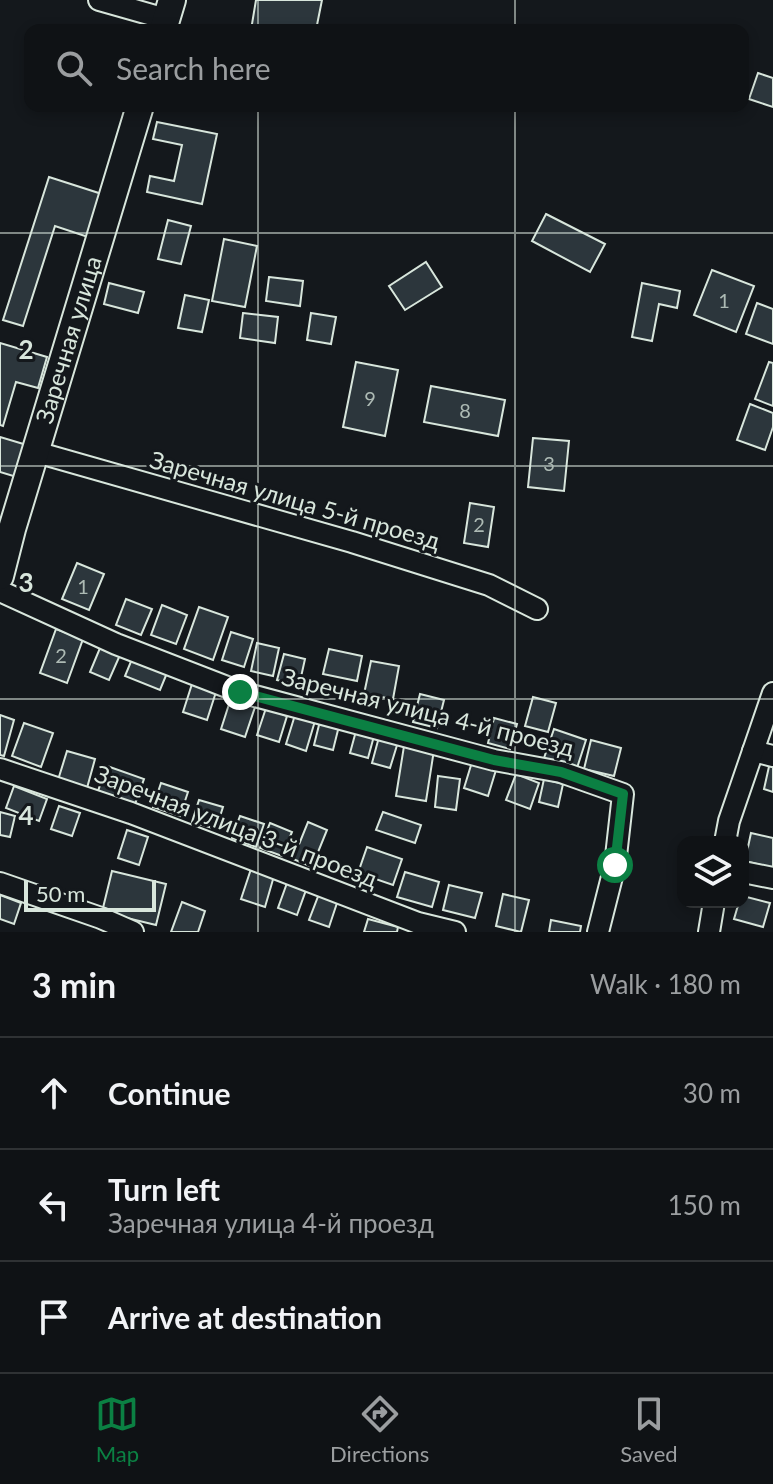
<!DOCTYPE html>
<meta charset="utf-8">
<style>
body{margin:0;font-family:Lato,sans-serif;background:#181b1e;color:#f1f3f6}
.controls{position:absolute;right:24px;bottom:24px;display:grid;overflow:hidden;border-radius:16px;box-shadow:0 4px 12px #0003}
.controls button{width:72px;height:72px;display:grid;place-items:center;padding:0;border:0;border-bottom:2px solid #2f3234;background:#0f1215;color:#f1f3f6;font:40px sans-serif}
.scale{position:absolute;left:24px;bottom:20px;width:132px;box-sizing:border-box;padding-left:8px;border:4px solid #d8e6dc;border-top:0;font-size:22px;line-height:28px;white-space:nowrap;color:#d8e6dc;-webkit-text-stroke:6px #14181c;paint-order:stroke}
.stop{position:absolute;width:24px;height:24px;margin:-18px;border:6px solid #0b8043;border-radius:50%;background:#fff}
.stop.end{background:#0b8043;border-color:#fff;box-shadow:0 2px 8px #0008}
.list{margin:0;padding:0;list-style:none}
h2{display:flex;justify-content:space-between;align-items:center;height:104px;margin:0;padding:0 32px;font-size:34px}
h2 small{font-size:26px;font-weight:400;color:#9b9ea0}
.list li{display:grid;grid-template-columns:52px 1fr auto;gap:24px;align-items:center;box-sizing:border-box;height:112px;padding:0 32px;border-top:2px solid #2f3234}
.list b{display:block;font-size:30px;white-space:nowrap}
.list p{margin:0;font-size:26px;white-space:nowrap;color:#9b9ea0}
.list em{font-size:26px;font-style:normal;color:#9b9ea0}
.icon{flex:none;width:44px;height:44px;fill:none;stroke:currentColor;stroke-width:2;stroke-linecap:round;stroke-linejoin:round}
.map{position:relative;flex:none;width:773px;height:932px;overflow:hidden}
.search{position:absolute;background:#0f1215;box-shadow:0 4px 12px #0003;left:24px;right:24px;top:24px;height:88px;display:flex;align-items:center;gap:20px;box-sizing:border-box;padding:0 28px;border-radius:16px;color:#9b9ea0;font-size:30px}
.sheet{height:440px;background:#0f1215}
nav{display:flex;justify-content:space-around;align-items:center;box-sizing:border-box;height:112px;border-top:2px solid #2f3234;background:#0f1215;font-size:22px;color:#9b9ea0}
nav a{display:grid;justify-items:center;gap:4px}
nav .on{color:#0b8043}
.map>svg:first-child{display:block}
.building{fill:#2c363c;stroke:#d8e6dc;stroke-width:2}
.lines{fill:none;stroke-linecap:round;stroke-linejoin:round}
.minor-casing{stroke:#d8e6dc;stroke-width:24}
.major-casing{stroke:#d8e6dc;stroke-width:30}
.minor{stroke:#14181c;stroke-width:20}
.major{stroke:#14181c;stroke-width:26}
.route{stroke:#0b8043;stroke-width:10}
.grid{fill:none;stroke:#d8e6dc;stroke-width:2;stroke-opacity:0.55}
.labels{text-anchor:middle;stroke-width:6;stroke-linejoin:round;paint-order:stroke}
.number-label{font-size:20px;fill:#adbab4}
.street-label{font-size:24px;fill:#d8e6dc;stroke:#14181c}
.grid-label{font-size:26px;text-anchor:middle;font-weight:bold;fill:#d8e6dc;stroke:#14181c;stroke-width:6;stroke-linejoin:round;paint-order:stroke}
</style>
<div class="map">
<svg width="773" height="932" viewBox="0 0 773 932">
<rect width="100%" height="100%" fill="#14181c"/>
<g class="building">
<path d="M256,0h66l-6,30h-65z"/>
<path d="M758,73l15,5v29l-24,-8z"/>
<path d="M157,122l60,12 -15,70 -55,-12 3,-16 24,5 8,-36 -29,-6z"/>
<path d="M49,177l59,19 -14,43 -39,-13 -32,100 -20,-6z"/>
<path d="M546,214l59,30 -15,28 -58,-31z"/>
<path d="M168,220l23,6 -10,38 -23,-5z"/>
<path d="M224,239l33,7 -12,61 -33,-6z"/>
<path d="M426,262l16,25 -37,23 -16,-24z"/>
<path d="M712,270l42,16 -18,46 -42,-17z"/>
<path d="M269,277l34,4 -3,25 -34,-5z"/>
<path d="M109,283l35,9 -6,21 -34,-9z"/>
<path d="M642,283l38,8 -3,17 -18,-4 -7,37 -20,-4z"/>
<path d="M185,295l24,5 -7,32 -24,-4z"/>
<path d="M757,303l16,6v35l-27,-10z"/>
<path d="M243,313l35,4 -3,26 -35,-5z"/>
<path d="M311,313l25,4 -5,27 -24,-4z"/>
<path d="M0,343l47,14 -9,31 -22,-6 -13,44 -3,-1z"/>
<path d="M356,362l42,8 -13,66 -42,-9z"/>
<path d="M769,362l4,1v43l-18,-7z"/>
<path d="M431,386l74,14 -7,36 -74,-14z"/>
<path d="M750,404l23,9v14l-8,23 -28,-10z"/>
<path d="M0,437l30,9 -10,32 -20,-6z"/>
<path d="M533,438l36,3 -5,50 -36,-4z"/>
<path d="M470,503l24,4 -6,40 -24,-4z"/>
<path d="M77,563l27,11 -15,36 -27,-11z"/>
<path d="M126,599l26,10 -11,26 -25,-10z"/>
<path d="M162,605l25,10 -11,29 -25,-9z"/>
<path d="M199,607l29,10 -15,43 -29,-11z"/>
<path d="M56,629l27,10 -16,44 -27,-10z"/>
<path d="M231,632l22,7 -9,28 -22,-7z"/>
<path d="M257,643l22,5 -6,28 -22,-5z"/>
<path d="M100,648l20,7 -11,25 -19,-8z"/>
<path d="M329,649l33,7 -5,25 -34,-7z"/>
<path d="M284,654l21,5 -6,27 -22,-6z"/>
<path d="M132,659l35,14 -7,17 -35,-14z"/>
<path d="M371,661l28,5 -6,33 -29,-5z"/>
<path d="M192,684l24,8 -9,28 -24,-8z"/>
<path d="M420,694l24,6 -7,28 -24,-6z"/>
<path d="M533,697l23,6 -8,29 -23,-6z"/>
<path d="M231,698l24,9 -10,30 -24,-8z"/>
<path d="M266,708l21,8 -8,26 -22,-7z"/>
<path d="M0,715l14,5 -10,36 -4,-1z"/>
<path d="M295,715l20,6 -9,30 -20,-7z"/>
<path d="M494,718l23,6 -7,25 -22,-6z"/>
<path d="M320,721l19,5 -6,24 -19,-5z"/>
<path d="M24,723l29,10 -12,34 -29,-11z"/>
<path d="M554,729l32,11 -9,28 -33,-10z"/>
<path d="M356,731l18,5 -6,22 -18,-5z"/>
<path d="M379,737l19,5 -8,26 -18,-5z"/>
<path d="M591,740l30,8 -7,28 -30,-7z"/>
<path d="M404,746l30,4 -8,51 -30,-5z"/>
<path d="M67,751l28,8 -8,29 -29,-8z"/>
<path d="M472,762l24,8 -8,26 -24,-8z"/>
<path d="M770,762l3,1v29l-9,-3z"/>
<path d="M107,766l37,13 -9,25 -37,-13z"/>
<path d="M516,774l23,9 -9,26 -24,-9z"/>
<path d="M438,776l22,3 -4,31 -21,-3z"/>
<path d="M544,779l19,5 -5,23 -19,-5z"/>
<path d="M161,783l27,9 -8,24 -27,-9z"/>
<path d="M14,786l33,13 -8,22 -33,-13z"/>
<path d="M199,800l24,7 -7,22 -24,-7z"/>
<path d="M59,806l21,7 -8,23 -21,-7z"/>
<path d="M0,812l15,4 -5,21 -10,-2z"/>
<path d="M383,812l38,13 -6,18 -39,-13z"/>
<path d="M240,816l24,8 -8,23 -24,-9z"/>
<path d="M308,822l19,8 -15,37 -19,-8z"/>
<path d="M270,823l22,9 -10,24 -22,-8z"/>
<path d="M127,830l21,7 -9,28 -21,-7z"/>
<path d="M751,833l22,5v30l-28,-7z"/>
<path d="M367,847l35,12 -9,26 -35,-12z"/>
<path d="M251,869l23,7 -9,31 -24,-8z"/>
<path d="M112,871l54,13 -10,41 -54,-13z"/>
<path d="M405,872l34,10 -7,25 -35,-10z"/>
<path d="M287,883l19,7 -9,25 -19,-7z"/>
<path d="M449,885l33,8 -7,25 -32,-8z"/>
<path d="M319,894l19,6 -9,27 -20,-7z"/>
<path d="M503,894l26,6 -8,32 -25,-6z"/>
<path d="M0,895l21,8 -7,21 -14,-5z"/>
<path d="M743,896l27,7 -7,24 -29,-8 5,-17h4z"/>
<path d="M182,902l23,9 -7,21h-27z"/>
<path d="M368,919l30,8 -1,5h-33z"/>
<path d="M551,920l30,6 -1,6h-31z"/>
</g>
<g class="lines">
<g class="minor-casing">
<g id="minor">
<path d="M99,0l67,19"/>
<path d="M36,452l316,90 137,43 48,24"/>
<path d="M0,591l116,53 124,48 254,68 67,12 62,22 -8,71 -17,67"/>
<path d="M753,751l20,5"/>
<path d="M0,769l131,44 287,110 37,9"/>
<path d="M725,842l4,-21 44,-128"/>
<path d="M743,872l30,6"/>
<path d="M0,883l101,35 32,14"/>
<path d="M709,932l5,-30"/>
</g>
</g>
<g class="major-casing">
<g id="major">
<path d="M163,30l9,-30"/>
<path id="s1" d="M0,576l12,-47 128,-423"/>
</g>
</g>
<use href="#minor" class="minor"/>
<use href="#major" class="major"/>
</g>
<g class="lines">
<path class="route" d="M240,692l254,68 67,12 62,22 -8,71"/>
</g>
<path class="grid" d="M258,0v30M515,0v30M258,106v826M515,106v826M0,233h773M0,466h773M0,699h773"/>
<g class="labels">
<g class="number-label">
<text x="724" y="308">1</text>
<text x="370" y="406">9</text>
<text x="465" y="418">8</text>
<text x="549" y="471">3</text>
<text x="479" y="532">2</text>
<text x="83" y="594">1</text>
<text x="61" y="663">2</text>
</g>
<g class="street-label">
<text dy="8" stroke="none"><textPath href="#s1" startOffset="246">Заречная улица</textPath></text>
<text transform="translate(295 501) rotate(16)" y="8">Заречная улица 5-й проезд</text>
<text transform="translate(428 713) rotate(14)" y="8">Заречная улица 4-й проезд</text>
<text transform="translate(236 827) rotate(21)" y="8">Заречная улица 3-й проезд</text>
</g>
</g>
<g class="grid-label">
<text x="26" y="359">2</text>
<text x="26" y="592">3</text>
<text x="26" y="825">4</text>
</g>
</svg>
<div class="controls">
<button><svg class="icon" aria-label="layers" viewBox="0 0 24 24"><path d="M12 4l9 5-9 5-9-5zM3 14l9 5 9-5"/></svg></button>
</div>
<div class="scale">50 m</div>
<div class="stop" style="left:615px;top:865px"></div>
<div class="stop end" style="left:240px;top:692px"></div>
<div class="search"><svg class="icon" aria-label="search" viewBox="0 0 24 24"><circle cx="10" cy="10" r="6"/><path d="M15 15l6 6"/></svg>Search here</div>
</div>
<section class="sheet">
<h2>3 min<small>Walk · 180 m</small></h2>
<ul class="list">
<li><svg class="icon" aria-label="ahead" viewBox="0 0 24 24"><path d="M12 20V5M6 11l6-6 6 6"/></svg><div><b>Continue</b></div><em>30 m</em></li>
<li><svg class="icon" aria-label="left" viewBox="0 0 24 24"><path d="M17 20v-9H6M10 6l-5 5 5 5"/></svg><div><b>Turn left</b><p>Заречная улица 4-й проезд</p></div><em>150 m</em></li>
<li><svg class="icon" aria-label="arrive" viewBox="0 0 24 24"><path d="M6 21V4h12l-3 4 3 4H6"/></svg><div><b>Arrive at destination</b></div></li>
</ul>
</section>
<nav>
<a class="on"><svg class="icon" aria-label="map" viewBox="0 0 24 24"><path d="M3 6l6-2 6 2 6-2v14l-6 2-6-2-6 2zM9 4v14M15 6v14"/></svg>Map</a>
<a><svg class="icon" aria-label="directions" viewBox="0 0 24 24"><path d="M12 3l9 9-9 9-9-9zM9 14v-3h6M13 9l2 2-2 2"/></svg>Directions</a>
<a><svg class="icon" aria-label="saved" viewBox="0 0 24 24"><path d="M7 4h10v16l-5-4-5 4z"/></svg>Saved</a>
</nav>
